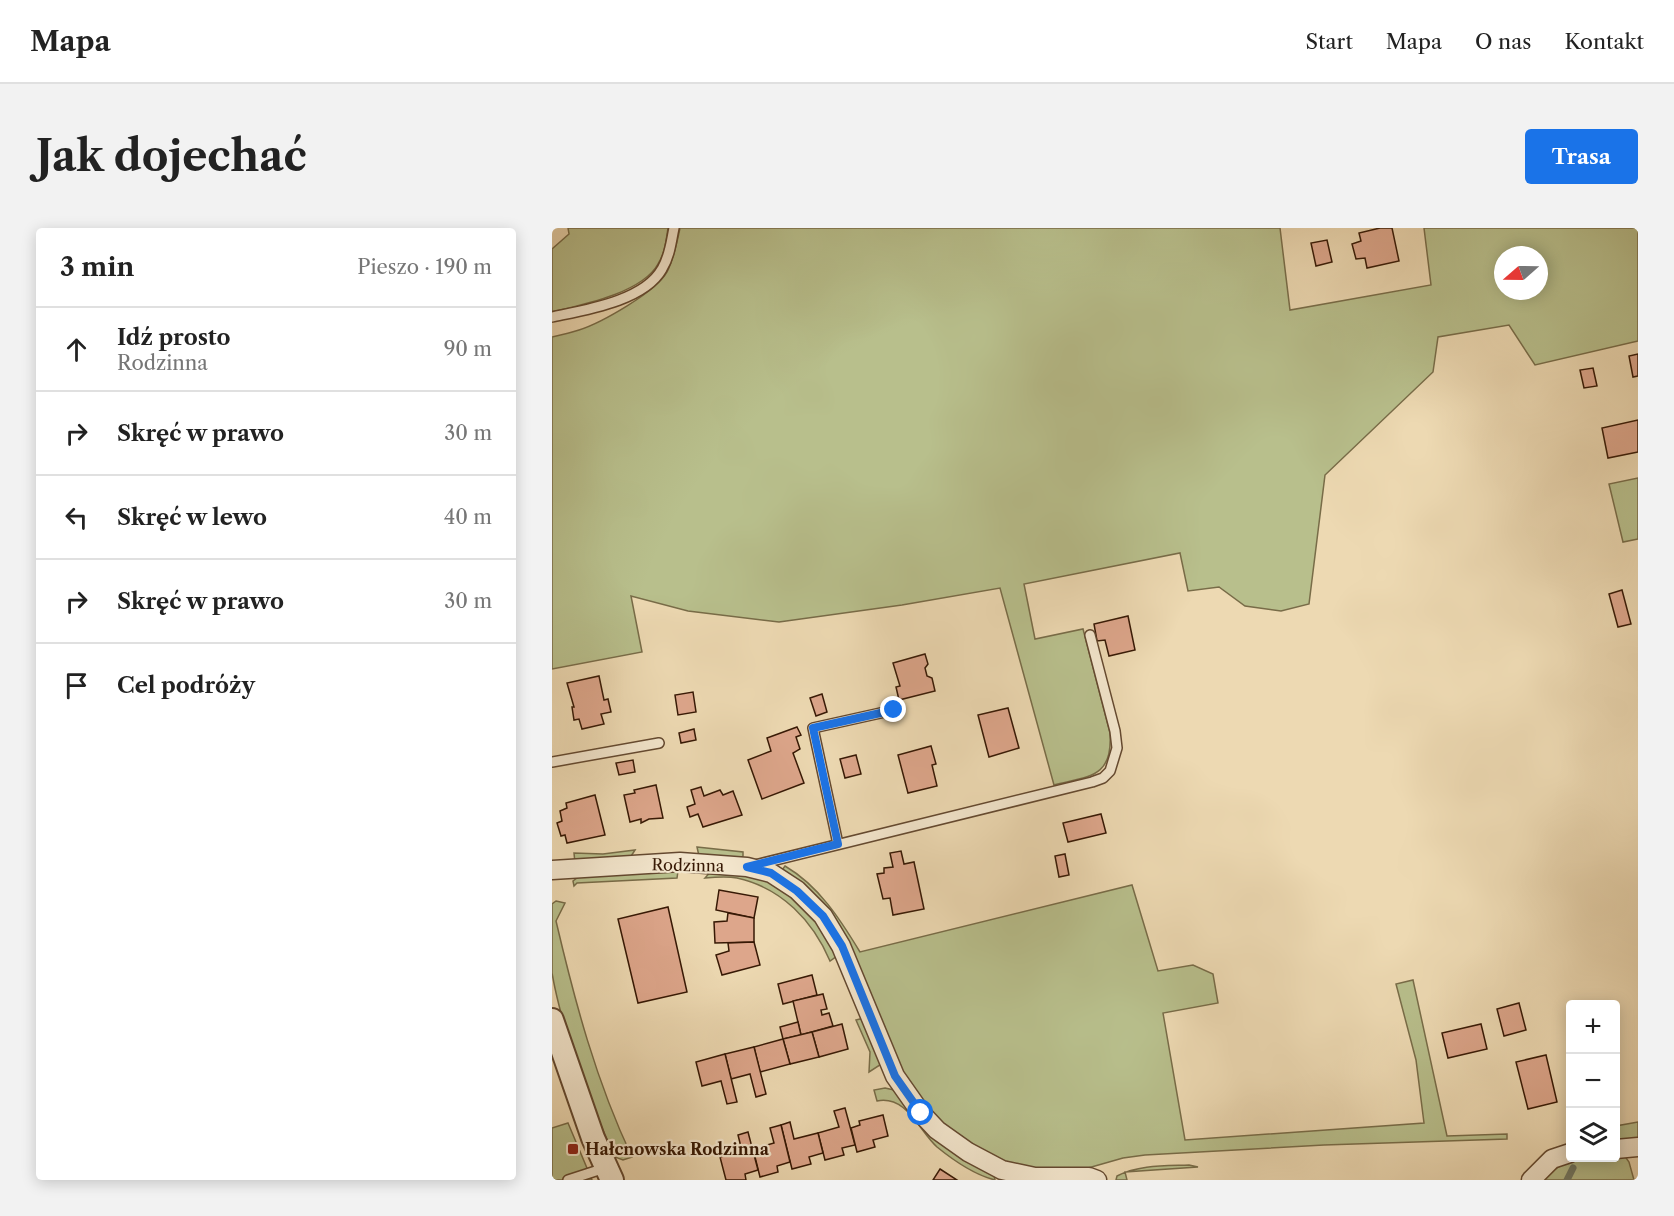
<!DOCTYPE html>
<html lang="pl">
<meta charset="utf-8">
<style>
body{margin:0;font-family:"Libre Caslon Text",serif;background:#f2f2f2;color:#222}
.controls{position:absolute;right:18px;bottom:18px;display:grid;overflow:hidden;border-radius:6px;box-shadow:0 3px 15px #0003}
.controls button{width:54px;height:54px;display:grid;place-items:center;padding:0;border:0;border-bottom:2px solid #e0e0e0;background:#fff;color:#222;font:30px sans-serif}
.compass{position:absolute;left:942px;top:18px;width:54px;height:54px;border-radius:50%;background:#fff;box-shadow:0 3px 15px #0003;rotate:250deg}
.stop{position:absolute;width:18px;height:18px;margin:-14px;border:4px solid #1a73e8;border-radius:50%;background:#fff}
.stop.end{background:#1a73e8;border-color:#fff;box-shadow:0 2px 6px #0008}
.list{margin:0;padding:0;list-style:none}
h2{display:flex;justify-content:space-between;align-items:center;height:78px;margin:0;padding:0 24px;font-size:26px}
h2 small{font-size:20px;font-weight:400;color:#767676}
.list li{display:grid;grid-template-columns:39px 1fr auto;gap:18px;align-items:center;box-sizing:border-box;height:84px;padding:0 24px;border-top:2px solid #e0e0e0}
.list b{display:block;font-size:22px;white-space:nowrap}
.list p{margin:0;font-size:20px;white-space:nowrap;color:#767676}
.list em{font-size:20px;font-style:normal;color:#767676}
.icon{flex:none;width:33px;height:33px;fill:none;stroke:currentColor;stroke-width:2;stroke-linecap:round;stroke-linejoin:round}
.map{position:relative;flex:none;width:1086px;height:952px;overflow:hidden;border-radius:6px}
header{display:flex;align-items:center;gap:36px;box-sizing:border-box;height:84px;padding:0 30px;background:#fff;border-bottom:2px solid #e0e0e0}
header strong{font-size:28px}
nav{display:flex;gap:33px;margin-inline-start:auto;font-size:21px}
.intro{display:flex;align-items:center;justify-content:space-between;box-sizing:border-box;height:144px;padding:0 36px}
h1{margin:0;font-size:42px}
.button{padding:15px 27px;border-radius:6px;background:#1a73e8;color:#fff;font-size:21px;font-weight:700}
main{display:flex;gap:36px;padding:0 36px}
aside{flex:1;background:#fff;border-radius:6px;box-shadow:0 3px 15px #0003}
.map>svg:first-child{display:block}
.green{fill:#b8bf8c;stroke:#786c48;stroke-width:1.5;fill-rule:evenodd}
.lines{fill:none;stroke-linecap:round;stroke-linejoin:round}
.stream{stroke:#727a66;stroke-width:7}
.building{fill:#dda68b;stroke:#371905;stroke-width:1.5}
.service-casing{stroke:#644930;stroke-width:12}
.minor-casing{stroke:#644930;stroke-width:21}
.tertiary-casing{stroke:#644930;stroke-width:26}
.service{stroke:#f3e6cd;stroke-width:9}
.minor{stroke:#f3e6cd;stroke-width:18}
.tertiary{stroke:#f3e6cd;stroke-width:22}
.route{stroke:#1a73e8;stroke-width:8}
.poi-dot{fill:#8f2418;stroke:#f3e6cd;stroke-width:2}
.labels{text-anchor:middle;stroke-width:4.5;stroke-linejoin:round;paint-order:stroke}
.street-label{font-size:16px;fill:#371905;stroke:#f3e6cd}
.poi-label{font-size:16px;font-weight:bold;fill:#371905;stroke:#f3e6cd;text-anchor:start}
</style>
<header>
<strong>Mapa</strong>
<nav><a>Start</a><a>Mapa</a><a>O nas</a><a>Kontakt</a></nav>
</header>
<div class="intro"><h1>Jak dojechać</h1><a class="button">Trasa</a></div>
<main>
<aside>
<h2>3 min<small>Pieszo · 190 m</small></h2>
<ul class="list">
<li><svg class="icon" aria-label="ahead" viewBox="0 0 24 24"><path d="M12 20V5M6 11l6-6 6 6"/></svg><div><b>Idź prosto</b><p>Rodzinna</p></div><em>90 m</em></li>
<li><svg class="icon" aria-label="right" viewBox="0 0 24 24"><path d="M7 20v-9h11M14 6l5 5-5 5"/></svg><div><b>Skręć w prawo</b></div><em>30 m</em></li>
<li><svg class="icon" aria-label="left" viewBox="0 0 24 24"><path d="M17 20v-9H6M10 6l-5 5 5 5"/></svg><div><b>Skręć w lewo</b></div><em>40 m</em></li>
<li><svg class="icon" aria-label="right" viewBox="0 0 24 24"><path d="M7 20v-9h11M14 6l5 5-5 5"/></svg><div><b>Skręć w prawo</b></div><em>30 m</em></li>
<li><svg class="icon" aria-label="arrive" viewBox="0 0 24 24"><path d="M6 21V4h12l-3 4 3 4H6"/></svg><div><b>Cel podróży</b></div></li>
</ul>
</aside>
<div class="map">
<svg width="1086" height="952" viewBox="0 0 1086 952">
<rect width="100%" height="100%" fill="#edd9b2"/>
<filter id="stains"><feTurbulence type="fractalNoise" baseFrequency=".00333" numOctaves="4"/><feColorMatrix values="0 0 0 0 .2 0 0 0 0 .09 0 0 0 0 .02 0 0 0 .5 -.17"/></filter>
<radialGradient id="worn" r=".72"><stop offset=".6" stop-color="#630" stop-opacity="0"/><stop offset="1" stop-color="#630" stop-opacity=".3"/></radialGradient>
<g class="green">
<path d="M16,0h100c-2,13 -3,25 -10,36 -16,29 -76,41 -106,48v-63l17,-15z"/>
<path d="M128,0h600l10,82 141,-25 -7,-57h214v113l-103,24 -26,-40 -71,12 -5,35 -108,103 -16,129 -28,7 -36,-5 -26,-19 -31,4 -8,-38 -156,31 11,55 48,-10 27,104c3,45 -21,43 -56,52l-54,-197 -98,17 -123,17 -91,-11 -57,-15 11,56 -90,17v-332c9,-2 18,-4 27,-7 22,-7 77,-38 88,-58 7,-14 10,-29 13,-44zM951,27h36v36h-36z"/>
<path d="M1086,250v61l-15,3 -14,-58z"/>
<path d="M145,619l46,5v4l-3,4 -41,-4z"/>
<path d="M83,622l-7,11 -53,2 -1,-10 29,1z"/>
<path d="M233,638c34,20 55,53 75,86l272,-67 26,86 35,-6 20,9 5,29 -55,10 22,127 239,-17 -8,-63 -20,-76 17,-4 34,156 60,-2v5l-183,6 -179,10 -22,3 -35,10 -45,3 -44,-9 -37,-22 -31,-27 -27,-37 -41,-96 -83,-107z"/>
<path d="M160,642l29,3 32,9 17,11 29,28 18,35 -7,5c-17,-40 -48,-73 -93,-83 -10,-2 -22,-1 -32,0z"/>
<path d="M126,643l-1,7 -100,5 -3,3 -1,-5 8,-6z"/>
<path d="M4,673l9,2 -9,18c19,81 40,160 76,236l-9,3 -8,-3c-25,-54 -53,-126 -63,-184 0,-22 0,-47 0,-69z"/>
<path d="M312,790l19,45 -14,9 1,-20 -14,-32z"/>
<path d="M333,860l9,2 100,85 1,5c-20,-5 -42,-20 -58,-33 -18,-16 -30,-52 -60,-46l-3,-11z"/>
<path d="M1086,894v18l-22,3v-17z"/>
<path d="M16,895l24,57h-40v-52z"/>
<path d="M1072,927l5,7 5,18h-92c29,-30 49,-16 82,-25z"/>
<path d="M637,937l9,2 -73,5 2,8h-11l1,-4c22,-11 47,-10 72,-11z"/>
</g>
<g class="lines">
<path class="stream" d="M1015,952l6,-12"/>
</g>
<g class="building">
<path d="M828,0h12l7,33 -32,7 -2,-10 -9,1 -4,-15 9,-3 -2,-8z"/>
<path d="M775,12l5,22 -16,4 -5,-23z"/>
<path d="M1086,126v22l-5,1 -4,-21z"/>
<path d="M1041,140l4,18 -13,2 -4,-18z"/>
<path d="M1086,192v32l-30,6 -6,-30z"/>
<path d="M1070,362l9,34 -13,3 -9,-33z"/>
<path d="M576,388l7,34 -26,6 -4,-16 -8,1 -3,-17z"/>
<path d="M373,426l3,10 -3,4 2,8 5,2 3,13 -36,9 -3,-13 4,-1 -7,-23z"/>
<path d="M47,448l5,24 4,-1 3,13 -10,2 3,10 -22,5 -3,-10 -5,1 -2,-13h2l-7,-24z"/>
<path d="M141,464l3,20 -18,3 -3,-20z"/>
<path d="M270,466l5,18 -11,4 -6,-18z"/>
<path d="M456,480l11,40 -30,9 -11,-42z"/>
<path d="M245,499l4,8 -5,2 4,12 -7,4 11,30 -42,16 -14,-39 23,-9 -4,-13z"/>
<path d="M142,501l2,11 -15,3 -2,-10z"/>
<path d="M379,518l5,18 -4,1 5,21 -29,7 -10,-38z"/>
<path d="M304,527l5,19 -16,4 -5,-19z"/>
<path d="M81,532l2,12 -16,3 -3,-12z"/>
<path d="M104,557l7,33 -14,1 -8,4v-4l-11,3 -6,-27 11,-2 -1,-3z"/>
<path d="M149,559l3,9 16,-6 3,5 10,-4 9,24 -39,12 -5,-13 -8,3 -3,-10 8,-3 -4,-14z"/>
<path d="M43,567l10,40 -38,8 -2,-8 -4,1 -4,-13 5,-2 -2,-10 7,-3 -1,-5z"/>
<path d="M549,586l5,19 -38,9 -5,-19z"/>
<path d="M349,623l3,13 10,-2 10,47 -31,6 -3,-17 -7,1 -6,-25 7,-1v-5l9,-1 -3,-14z"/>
<path d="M513,626l4,21 -10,2 -4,-21z"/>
<path d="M167,662l39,7 -4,21 -38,-8z"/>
<path d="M116,679l19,85 -49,11 -20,-84z"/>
<path d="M176,685l26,5v24l-39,1 -1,-21 13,-1z"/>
<path d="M202,714l6,23 -38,10 -6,-20 13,-4 -1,-8z"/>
<path d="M260,747l5,20 -34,9 -5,-20z"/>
<path d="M271,766l4,15 -6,1 1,5 7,-2 4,13 -32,9 -8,-34z"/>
<path d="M967,775l7,27 -22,6 -7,-27z"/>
<path d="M246,794l3,13 -18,4 -3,-12z"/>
<path d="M290,796l6,25 -29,8 -7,-25z"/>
<path d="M929,796l6,25 -39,9 -6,-25z"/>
<path d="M260,804l7,25 -29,7 -7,-25z"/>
<path d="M231,811l7,25 -30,8 -6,-25z"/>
<path d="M202,819l12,47 -10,3 -6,-23 -19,5 -6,-25z"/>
<path d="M173,826l12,48 -10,2 -6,-23 -19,5 -6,-24z"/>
<path d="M994,827l11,47 -29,7 -12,-47z"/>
<path d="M293,880l10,37 -13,3 2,7 -19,5 -7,-27 21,-6 -5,-16z"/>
<path d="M331,887l5,21 -15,4 2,7 -18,5 -6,-24 9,-3 -1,-4z"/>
<path d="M238,894l4,17 24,-6 5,20 -14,4 2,7 -19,5 -11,-44z"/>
<path d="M229,897l9,37 -13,4 1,6 -18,5 -7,-28 21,-6 -4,-15z"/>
<path d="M196,904l10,38 -13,4 1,6h-20l-6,-23 22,-6 -4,-16z"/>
<path d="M388,941l17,11h-24z"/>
</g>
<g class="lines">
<g class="service-casing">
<g id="service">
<path d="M0,89c33,-7 92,-16 110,-48 8,-13 9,-27 12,-41"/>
<path d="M0,534l107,-19"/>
<path d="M286,616l-25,-116 81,-18"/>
<path d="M203,637l337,-83 11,-4 7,-7 7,-23 -2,-17 -25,-96"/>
<path d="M16,952l37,-12"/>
</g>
</g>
<g class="minor-casing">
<g id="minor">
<path d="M0,642l128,-8 67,5 24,6 26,17 26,26 18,30 54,130 26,37 16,17 31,22 34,18 33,7h54l8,3"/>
<path d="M1064,921l22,-2"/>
<path d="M979,952l21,-21 18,-6"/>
</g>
</g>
<g class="tertiary-casing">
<path id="tertiary" d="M0,792l41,118 19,42"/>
</g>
<use href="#service" class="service"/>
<use href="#minor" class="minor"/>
<use href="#tertiary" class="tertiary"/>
</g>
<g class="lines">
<path class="route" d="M342,482l-81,18 25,116 -91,23 24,6 26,18 26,25 19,30 53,130 26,37"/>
</g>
<rect class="poi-dot" x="15" y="915" width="12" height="12" rx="3"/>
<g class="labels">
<g class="street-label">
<text transform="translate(136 637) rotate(1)" y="6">Rodzinna</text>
</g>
<g class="poi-label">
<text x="33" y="927">Hałcnowska Rodzinna</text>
</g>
</g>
<rect width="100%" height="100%" filter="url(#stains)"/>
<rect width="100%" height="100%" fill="url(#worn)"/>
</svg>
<div class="controls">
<button>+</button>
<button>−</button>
<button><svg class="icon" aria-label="layers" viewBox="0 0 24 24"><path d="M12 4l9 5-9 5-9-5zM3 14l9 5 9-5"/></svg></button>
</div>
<svg class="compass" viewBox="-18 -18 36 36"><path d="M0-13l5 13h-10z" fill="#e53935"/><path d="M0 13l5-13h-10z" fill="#767676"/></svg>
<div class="stop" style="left:369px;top:885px"></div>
<div class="stop end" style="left:342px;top:482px"></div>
</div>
</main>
